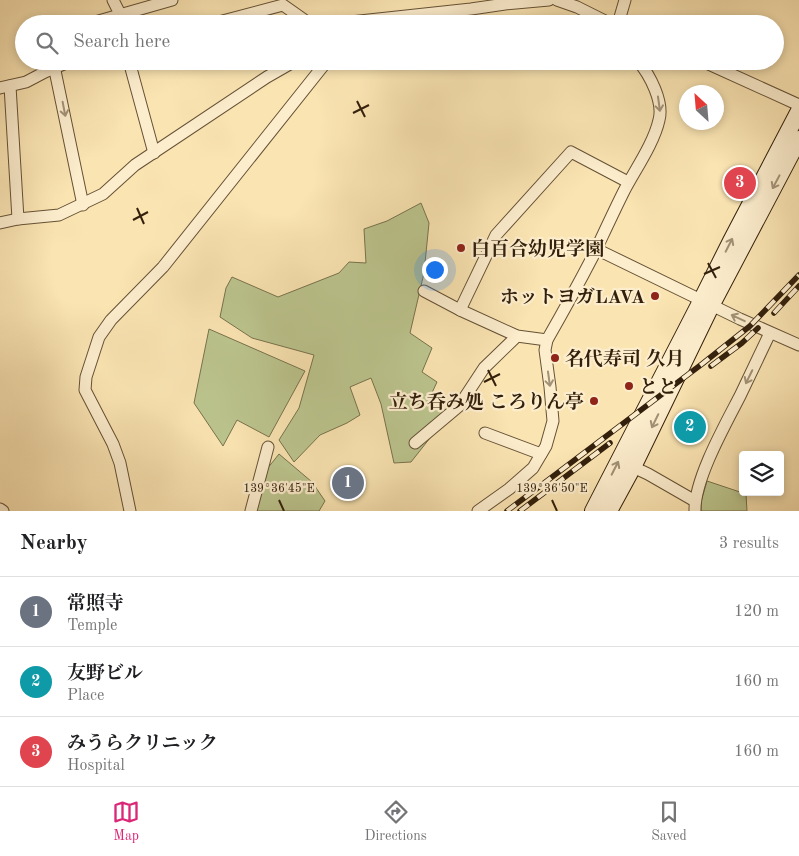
<!DOCTYPE html>
<meta charset="utf-8">
<style>
body{margin:0;font-family:"Old Standard TT","Noto Serif JP",serif;background:#f6f6f6;color:#202124}
.controls{position:absolute;right:15px;bottom:15px;display:grid;overflow:hidden;border-radius:5px;box-shadow:0 2px 8px #0003}
.controls button{width:45px;height:45px;display:grid;place-items:center;padding:0;border:0;border-bottom:1px solid #e0e0e0;background:#fff;color:#202124;font:25px sans-serif}
.compass{position:absolute;left:679px;top:85px;width:45px;height:45px;border-radius:50%;background:#fff;box-shadow:0 2px 8px #0003;rotate:334deg}
.you{position:absolute;left:434px;top:269px;width:18px;height:18px;margin:-12px;border:4px solid #fff;border-radius:50%;background:#1a73e8;box-shadow:0 0 0 8px #1a73e833}
.badge{display:grid;place-items:center;width:32px;height:32px;border-radius:50%;background:#db2777;color:#fff;font-size:16px;font-weight:700}
.pin{position:absolute;translate:-50% -50%;border:2px solid #fff;box-shadow:0 1px 5px #0006}
.list{margin:0;padding:0;list-style:none}
h2{display:flex;justify-content:space-between;align-items:center;height:65px;margin:0;padding:0 20px;font-size:21px}
h2 small{font-size:16px;font-weight:400;color:#757577}
.list li{display:grid;grid-template-columns:32px 1fr auto;gap:15px;align-items:center;box-sizing:border-box;height:70px;padding:0 20px;border-top:1px solid #e0e0e0}
.list b{display:block;font-size:19px;white-space:nowrap}
.list p{margin:0;font-size:16px;white-space:nowrap;color:#757577}
.list em{font-size:16px;font-style:normal;color:#757577}
.icon{flex:none;width:28px;height:28px;fill:none;stroke:currentColor;stroke-width:2;stroke-linecap:round;stroke-linejoin:round}
.map{position:relative;flex:none;width:799px;height:511px;overflow:hidden}
.search{position:absolute;background:#fff;box-shadow:0 2px 8px #0003;left:15px;right:15px;top:15px;height:55px;display:flex;align-items:center;gap:12px;box-sizing:border-box;padding:0 18px;border-radius:28px;color:#757577;font-size:19px}
.sheet{height:275px;background:#fff}
nav{display:flex;justify-content:space-around;align-items:center;box-sizing:border-box;height:70px;border-top:1px solid #e0e0e0;background:#fff;font-size:14px;color:#757577}
nav a{display:grid;justify-items:center;gap:2px}
nav .on{color:#db2777}
.map>svg:first-child{display:block}
.green{fill:#bcc58e;stroke:#78724d}
.lines{fill:none;stroke-linecap:round;stroke-linejoin:round}
.street-casing{stroke:#655136;stroke-width:13}
.secondary-casing{stroke:#33200c;stroke-width:18}
.street{stroke:#fcedcd;stroke-width:11}
.secondary{stroke:#fcedcd;stroke-width:16}
.rail-casing{stroke:#33200c;stroke-width:5.5}
.rail{stroke:#fcedcd;stroke-width:4;stroke-dasharray:11;stroke-linecap:butt}
.oneway{stroke:#a29176}
.ticks{fill:none;stroke:#33200c;stroke-width:2}
.poi-dot{fill:#8f2418;stroke:#fcedcd;stroke-width:2}
.labels{text-anchor:middle;stroke-width:4.5;stroke-linejoin:round;paint-order:stroke}
.poi-label{font-size:19px;font-weight:bold;fill:#33200c;stroke:#fcedcd;text-anchor:start}
.ticks-label{font-size:12px;text-anchor:middle;fill:#33200c;stroke:#fcedcd;stroke-width:4.5;stroke-linejoin:round;paint-order:stroke}
</style>
<div class="map">
<svg width="799" height="511" viewBox="0 0 799 511">
<rect width="100%" height="100%" fill="#fae4b2"/>
<filter id="stains"><feTurbulence type="fractalNoise" baseFrequency=".004" numOctaves="4"/><feColorMatrix values="0 0 0 0 .2 0 0 0 0 .09 0 0 0 0 .02 0 0 0 .5 -.17"/></filter>
<radialGradient id="worn" r=".72"><stop offset=".6" stop-color="#630" stop-opacity="0"/><stop offset="1" stop-color="#630" stop-opacity=".3"/></radialGradient>
<g class="green">
<path d="M421,203l8,20 -5,50 -14,60 22,15 -10,24 15,10 -7,15 14,15 -14,26 -19,24 -17,1 -13,-59 -10,-26 -21,9 10,28 -13,8 -27,12 -26,27 -15,-22 20,-32 15,-53 -62,-17 -32,-21 6,-29 6,-11 46,20 61,-24 10,-11 17,1 -2,-34 23,-8z"/>
<path d="M209,329l96,42 -36,66 -32,-17 -14,26 -29,-43z"/>
<path d="M279,454l33,28 13,19 -6,10h-66l14,-42z"/>
<path d="M707,481l39,13 1,17h-46v-9z"/>
</g>
<g class="lines">
<g class="street-casing">
<g id="street">
<path d="M113,0l7,14"/>
<path d="M557,0l20,7 34,17"/>
<path d="M88,24l84,-24"/>
<path d="M211,24l72,-19 27,19"/>
<path d="M332,24l139,-15 34,-5 44,-4"/>
<path d="M618,24l7,-24"/>
<path d="M53,61l30,144"/>
<path d="M129,61l25,92"/>
<path d="M702,61l97,44"/>
<path d="M10,86l8,133"/>
<path d="M0,88l26,-6 19,-10 26,-11"/>
<path d="M0,223l18,-4 41,-4 44,-21 32,-29 132,-88 28,-16"/>
<path d="M596,249l144,70 59,26"/>
<path d="M424,291l36,19 57,26 30,4"/>
<path d="M460,310l36,-75 75,-83 57,30"/>
<path d="M485,433l56,21"/>
<path d="M415,443l44,-37 25,-38 33,-32"/>
<path d="M633,467l15,7 47,27"/>
<path d="M0,509l3,2"/>
<path d="M130,511l-10,-48 -7,-19 -28,-54 1,-13 13,-40 12,-17 52,-53 164,-206"/>
<path d="M251,511l17,-64"/>
<path d="M478,511l31,-22 24,-21 13,-22 7,-25 -3,-34 -5,-37 2,-10c16,-28 31,-55 46,-84 10,-21 20,-43 31,-65 11,-21 30,-48 35,-71 5,-18 -9,-45 -21,-59"/>
<path d="M695,511c-1,-31 30,-86 45,-115 10,-21 20,-42 30,-63"/>
</g>
</g>
<g class="secondary-casing">
<g id="secondary">
<path d="M593,511l105,-204 33,-66 68,-130"/>
<path d="M609,511l24,-44 78,-161 88,-167"/>
</g>
</g>
<use href="#street" class="street"/>
<use href="#secondary" class="secondary"/>
<g class="rail-casing">
<g id="rail">
<path d="M774,313l25,-27"/>
<path d="M711,366l31,-23 16,-15"/>
<path d="M507,511l195,-147 48,-38 49,-51"/>
<path d="M520,511l90,-68"/>
</g>
</g>
<use href="#rail" class="rail"/>
</g>
<defs><path id="oneway-shaft" d="M-6 0H5M1.5-3L5.5 0L1.5 3" fill="none" stroke-width="1.6" stroke-linecap="round" stroke-linejoin="round" transform="scale(1.25)"/></defs>
<g class="oneway">
<use href="#oneway-shaft" transform="translate(659 104) rotate(82)"/>
<use href="#oneway-shaft" transform="translate(64 109) rotate(79)"/>
<use href="#oneway-shaft" transform="translate(776 182) rotate(118)"/>
<use href="#oneway-shaft" transform="translate(729 245) rotate(-63)"/>
<use href="#oneway-shaft" transform="translate(738 318) rotate(-155)"/>
<use href="#oneway-shaft" transform="translate(749 377) rotate(116)"/>
<use href="#oneway-shaft" transform="translate(549 379) rotate(82)"/>
<use href="#oneway-shaft" transform="translate(655 421) rotate(116)"/>
<use href="#oneway-shaft" transform="translate(615 468) rotate(-63)"/>
</g>
<path class="ticks" d="M357,101l8,16M353,113l16,-8M137,208l7,16M133,220l15,-8M708,263l8,15M704,274l16,-7M488,370l8,16M484,382l16,-8M279,500l5,11M552,500l5,11"/>
<g class="poi-dot">
<circle cx="461" cy="248" r="5"/>
<circle cx="655" cy="296" r="5"/>
<circle cx="555" cy="358" r="5"/>
<circle cx="629" cy="386" r="5"/>
<circle cx="594" cy="401" r="5"/>
</g>
<g class="labels">
<g class="poi-label">
<text x="471" y="255">白百合幼児学園</text>
<text x="645" y="303" text-anchor="end">ホットヨガLAVA</text>
<text x="565" y="365">名代寿司 久月</text>
<text x="639" y="393">とと</text>
<text x="584" y="408" text-anchor="end">立ち呑み処 ころりん亭</text>
</g>
</g>
<g class="ticks-label">
<text x="279" y="492">139°36'45"E</text>
<text x="552" y="492">139°36'50"E</text>
</g>
<rect width="100%" height="100%" filter="url(#stains)"/>
<rect width="100%" height="100%" fill="url(#worn)"/>
</svg>
<div class="controls">
<button><svg class="icon" aria-label="layers" viewBox="0 0 24 24"><path d="M12 4l9 5-9 5-9-5zM3 14l9 5 9-5"/></svg></button>
</div>
<svg class="compass" viewBox="-18 -18 36 36"><path d="M0-13l5 13h-10z" fill="#e53935"/><path d="M0 13l5-13h-10z" fill="#757577"/></svg>
<div class="you"></div>
<div class="pin badge" style="left:348px;top:483px;background:#6b7280">1</div>
<div class="pin badge" style="left:690px;top:427px;background:#0f9aa8">2</div>
<div class="pin badge" style="left:740px;top:183px;background:#e0444e">3</div>
<div class="search"><svg class="icon" aria-label="search" viewBox="0 0 24 24"><circle cx="10" cy="10" r="6"/><path d="M15 15l6 6"/></svg>Search here</div>
</div>
<section class="sheet">
<h2>Nearby<small>3 results</small></h2>
<ul class="list">
<li><span class="badge" style="background:#6b7280">1</span><div><b>常照寺</b><p>Temple</p></div><em>120 m</em></li>
<li><span class="badge" style="background:#0f9aa8">2</span><div><b>友野ビル</b><p>Place</p></div><em>160 m</em></li>
<li><span class="badge" style="background:#e0444e">3</span><div><b>みうらクリニック</b><p>Hospital</p></div><em>160 m</em></li>
</ul>
</section>
<nav>
<a class="on"><svg class="icon" aria-label="map" viewBox="0 0 24 24"><path d="M3 6l6-2 6 2 6-2v14l-6 2-6-2-6 2zM9 4v14M15 6v14"/></svg>Map</a>
<a><svg class="icon" aria-label="directions" viewBox="0 0 24 24"><path d="M12 3l9 9-9 9-9-9zM9 14v-3h6M13 9l2 2-2 2"/></svg>Directions</a>
<a><svg class="icon" aria-label="saved" viewBox="0 0 24 24"><path d="M7 4h10v16l-5-4-5 4z"/></svg>Saved</a>
</nav>
